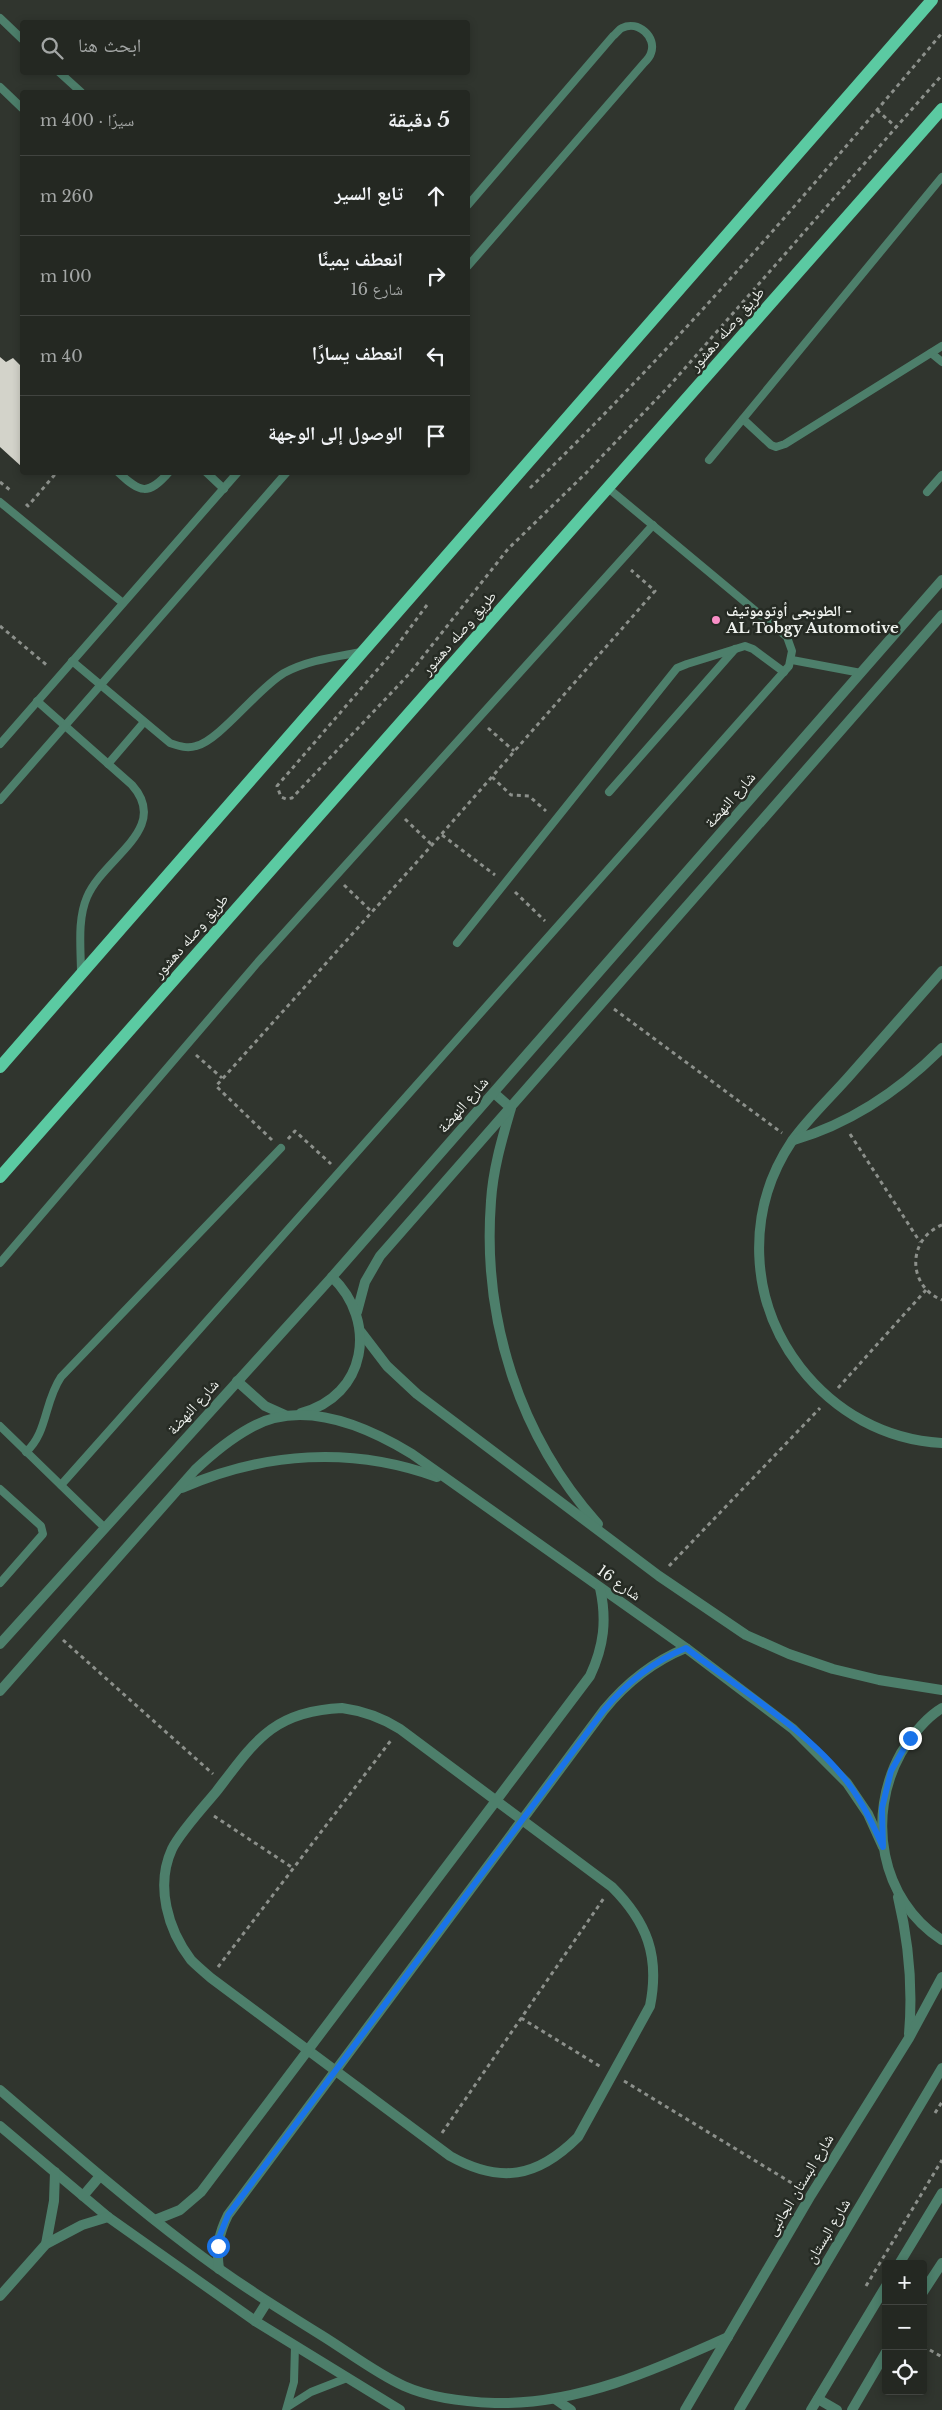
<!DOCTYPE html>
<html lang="ar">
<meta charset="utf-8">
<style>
body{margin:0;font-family:"Libre Baskerville","Noto Naskh Arabic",serif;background:#2c302a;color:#f1f3f6;direction:rtl}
.controls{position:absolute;right:15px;bottom:15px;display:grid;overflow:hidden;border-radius:5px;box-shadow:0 2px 8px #0003}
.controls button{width:45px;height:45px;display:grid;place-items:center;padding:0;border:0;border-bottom:1px solid #414440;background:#242822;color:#f1f3f6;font:25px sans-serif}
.stop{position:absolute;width:15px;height:15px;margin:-11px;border:4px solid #1a73e8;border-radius:50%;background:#fff}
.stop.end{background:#1a73e8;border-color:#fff;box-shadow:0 1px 5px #0008}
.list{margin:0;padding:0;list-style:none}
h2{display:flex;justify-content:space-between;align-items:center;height:65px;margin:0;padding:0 20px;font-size:21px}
h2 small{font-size:16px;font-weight:400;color:#a3a6a5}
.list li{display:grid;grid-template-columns:32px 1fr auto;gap:15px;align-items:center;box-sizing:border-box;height:80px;padding:0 20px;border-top:1px solid #414440}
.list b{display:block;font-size:19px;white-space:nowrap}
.list p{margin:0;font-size:16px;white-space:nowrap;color:#a3a6a5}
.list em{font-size:16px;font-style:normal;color:#a3a6a5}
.icon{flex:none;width:28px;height:28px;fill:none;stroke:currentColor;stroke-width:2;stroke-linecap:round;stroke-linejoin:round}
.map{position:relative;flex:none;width:942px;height:2410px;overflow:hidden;direction:ltr}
.search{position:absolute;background:#242822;box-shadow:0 2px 8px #0003;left:20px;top:20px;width:450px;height:55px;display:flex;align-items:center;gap:12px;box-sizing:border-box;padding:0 18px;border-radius:5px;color:#a3a6a5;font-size:19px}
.panel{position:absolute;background:#242822;box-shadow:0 2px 8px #0003;left:20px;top:90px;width:450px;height:385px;border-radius:5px;direction:rtl}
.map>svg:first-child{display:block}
.building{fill:#d3d3ca}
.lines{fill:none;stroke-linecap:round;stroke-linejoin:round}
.path{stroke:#8c908b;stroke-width:3;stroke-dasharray:4 4;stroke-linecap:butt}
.service{stroke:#4d7f6b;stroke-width:8}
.minor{stroke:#4d7f6b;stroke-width:10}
.tertiary{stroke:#4d7f6b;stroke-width:10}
.primary{stroke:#5bcaa2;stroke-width:12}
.route{stroke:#1a73e8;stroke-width:6}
.poi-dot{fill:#fa8fc7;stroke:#262b24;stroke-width:2}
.labels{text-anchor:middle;stroke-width:5;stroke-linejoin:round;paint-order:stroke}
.street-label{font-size:15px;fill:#eff2ee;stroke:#262b24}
.poi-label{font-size:15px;font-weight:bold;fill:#eff2ee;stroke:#262b24;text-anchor:start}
</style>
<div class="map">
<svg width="942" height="2410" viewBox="0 0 942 2410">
<rect width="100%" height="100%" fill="#30352e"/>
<path class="building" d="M0,357l6,5 7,-4 9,9v100l-22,-20z"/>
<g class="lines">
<g class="path">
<path d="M877,110l20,18"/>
<path d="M0,482l10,8"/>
<path d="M530,488c147,-142 280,-298 412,-455"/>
<path d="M26,504l2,2 29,-34"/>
<path d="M427,605l-37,50 -113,131 4,11 5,2 6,-1 118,-125 98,-124 79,-77 84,-88 271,-309"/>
<path d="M0,626l49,41"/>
<path d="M488,728l26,23"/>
<path d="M492,777l19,18 18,1 17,15"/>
<path d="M405,819l27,26"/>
<path d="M442,835l53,40"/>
<path d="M344,885l28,27"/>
<path d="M515,892l30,29"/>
<path d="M614,1009l168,124"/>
<path d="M196,1055l26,23"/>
<path d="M850,1134l70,108"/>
<path d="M288,1139l7,-8 36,33"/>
<path d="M272,1140l-56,-54 216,-241 223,-254 -24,-21"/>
<path d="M942,1225c-35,14 -35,61 0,75"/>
<path d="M838,1388l88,-98"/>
<path d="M669,1566l151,-158"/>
<path d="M63,1640l150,134"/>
<path d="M214,1816l79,52"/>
<path d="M218,1967l174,-228"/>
<path d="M521,2018l80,49"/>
<path d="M624,2081l176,107"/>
<path d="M935,2113l7,-11"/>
<path d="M442,2133l162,-235"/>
<path d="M866,2286l76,-126"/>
<path d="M923,2346l19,11"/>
</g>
<g class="service">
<path d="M0,18l22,21"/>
<path d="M59,72l22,20"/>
<path d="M0,87l22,21"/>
<path d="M468,205l145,-169c3,-2 6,-7 9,-8 16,-8 35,9 29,25 -1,4 -5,8 -7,10l-176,203"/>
<path d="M931,353l11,9"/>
<path d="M743,419l28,26 5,2 9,-3 157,-98"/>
<path d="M709,460l233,-283"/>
<path d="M118,472c22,21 30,24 51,0"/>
<path d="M206,472l18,17"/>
<path d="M927,492l15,-17"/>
<path d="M0,502l123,101"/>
<path d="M792,660l69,13"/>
<path d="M72,661l98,82c9,3 17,6 26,3 23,-5 62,-58 88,-73 24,-13 51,-16 77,-21"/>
<path d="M37,701l95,84c39,44 -28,72 -45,112 -10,23 -6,52 -6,77"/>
<path d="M0,744l238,-272"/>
<path d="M108,764l36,-42"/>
<path d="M609,792l126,-143"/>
<path d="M0,800l287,-328"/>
<path d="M457,943l220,-275 10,-4 58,-18 8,3 31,23"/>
<path d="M0,1263l258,-301 395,-437"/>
<path d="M0,1426l104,101"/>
<path d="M26,1452c22,-20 18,-50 35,-75l220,-229"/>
<path d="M61,1485l728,-819 3,-15 -5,-14 -179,-149"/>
<path d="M0,1489l41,37 2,8 -43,49"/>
<path d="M289,2406l22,-14 36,-14"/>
<path d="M286,2410l8,-28 1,-36"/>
</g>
<g class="minor">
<path d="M942,971c-30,34 -60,68 -90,102 -19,22 -43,44 -60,68 -47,70 -43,160 8,226 35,45 85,73 142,76"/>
<path d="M494,1093l17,15c-9,31 -18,61 -20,93 -9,118 28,235 107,323"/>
<path d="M794,1140c58,-17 105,-49 148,-92"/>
<path d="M357,1312l8,-30 15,-26 562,-641"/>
<path d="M361,1332l26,34 30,28 242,182 87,59 43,19 44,15 46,11 63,10"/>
<path d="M237,1381l28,25 20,9"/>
<path d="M301,1413c66,-17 77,-92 31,-136"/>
<path d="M182,1488c82,-36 170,-42 255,-11"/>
<path d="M0,1644l332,-367 610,-697"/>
<path d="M0,1691l195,-221c17,-16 35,-31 55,-42 52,-30 116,-2 162,26l274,194 107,81 54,54 21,31 15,33"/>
<path d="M342,1708c22,3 39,9 58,21l212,158c35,35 48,69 38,119l-72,131c-41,41 -78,47 -128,19l-239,-178c-7,-6 -14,-12 -20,-18 -23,-30 -36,-74 -19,-111 7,-15 32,-43 44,-57 39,-51 57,-81 126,-84z"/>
<path d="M942,1708c-17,10 -31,29 -41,45 -35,63 -21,147 41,187"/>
<path d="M898,1897c11,46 15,90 11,137"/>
<path d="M0,2090c62,53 123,107 188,156 43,33 88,61 133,89 26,16 56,39 83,51 27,12 62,16 91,17 82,2 160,-33 233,-66"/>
<path d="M0,2126l108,91 147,104 145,89"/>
<path d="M83,2196l17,-20"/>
<path d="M155,2220l25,-10 21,-18 389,-516c14,-30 17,-56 10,-88"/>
<path d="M46,2244l8,-43 1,-29"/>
<path d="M219,2269c-3,-21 0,-36 9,-54l376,-505c23,-28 48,-48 82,-62"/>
<path d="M923,2292l19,-29"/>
<path d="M0,2296l46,-52 36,-19 26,-8"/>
<path d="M255,2321l12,-19"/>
<path d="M555,2399l16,11"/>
<path d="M685,2410l126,-215 98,-157 33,-61"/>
<path d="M852,2410l34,-58"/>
</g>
<g class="tertiary">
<path d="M899,2264l43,-71"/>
<path d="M818,2399l19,11"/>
<path d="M739,2410l203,-342"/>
<path d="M811,2410l75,-124"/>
</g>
<g class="primary">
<path d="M0,1067l932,-1067"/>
<path d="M0,1177l942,-1068"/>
</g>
</g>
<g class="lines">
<path class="route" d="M218,2246l2,-11 8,-20 376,-505c23,-28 48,-48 82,-62 52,40 123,83 162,135 15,20 25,42 35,64l-1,-39 9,-37 19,-33"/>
</g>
<circle class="poi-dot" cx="716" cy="620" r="5"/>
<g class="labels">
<g class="street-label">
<text transform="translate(727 329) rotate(-49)" y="5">طريق وصله دهشور</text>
<text transform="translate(459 633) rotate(-49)" y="5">طريق وصله دهشور</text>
<text transform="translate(730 800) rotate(-49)" y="5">شارع النهضة</text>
<text transform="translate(191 936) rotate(-49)" y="5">طريق وصله دهشور</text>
<text transform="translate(463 1105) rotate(-49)" y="5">شارع النهضة</text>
<text transform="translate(193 1407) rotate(-48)" y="5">شارع النهضة</text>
<text transform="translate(619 1583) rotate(35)" y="5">شارع 16</text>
<text transform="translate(800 2185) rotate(-59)" y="5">شارع البستان الجانبى</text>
<text transform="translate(828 2231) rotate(-59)" y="5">شارع البستان</text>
</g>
<g class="poi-label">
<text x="726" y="616">الطوبجى أوتوموتيف -<tspan x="726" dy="17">AL Tobgy Automotive</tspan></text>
</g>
</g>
</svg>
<div class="controls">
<button>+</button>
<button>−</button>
<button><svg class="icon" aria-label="locate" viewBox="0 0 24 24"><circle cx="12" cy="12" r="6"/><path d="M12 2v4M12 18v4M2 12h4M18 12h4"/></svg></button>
</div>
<div class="stop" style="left:218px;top:2246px"></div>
<div class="stop end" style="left:910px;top:1738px"></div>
<div class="search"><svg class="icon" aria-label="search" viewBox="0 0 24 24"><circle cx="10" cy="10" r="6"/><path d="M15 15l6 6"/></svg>ابحث هنا</div>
<section class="panel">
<h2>5 دقيقة<small>سيرًا · 400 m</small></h2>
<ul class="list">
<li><svg class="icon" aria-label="ahead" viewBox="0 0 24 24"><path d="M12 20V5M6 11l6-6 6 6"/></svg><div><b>تابع السير</b></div><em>260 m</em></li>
<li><svg class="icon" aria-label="right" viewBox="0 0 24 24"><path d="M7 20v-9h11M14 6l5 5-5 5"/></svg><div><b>انعطف يمينًا</b><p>شارع 16</p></div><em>100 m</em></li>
<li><svg class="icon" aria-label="left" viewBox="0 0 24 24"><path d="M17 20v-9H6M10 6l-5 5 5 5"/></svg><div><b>انعطف يسارًا</b></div><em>40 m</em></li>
<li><svg class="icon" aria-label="arrive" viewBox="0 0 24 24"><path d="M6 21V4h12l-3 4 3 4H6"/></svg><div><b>الوصول إلى الوجهة</b></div></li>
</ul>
</section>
</div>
